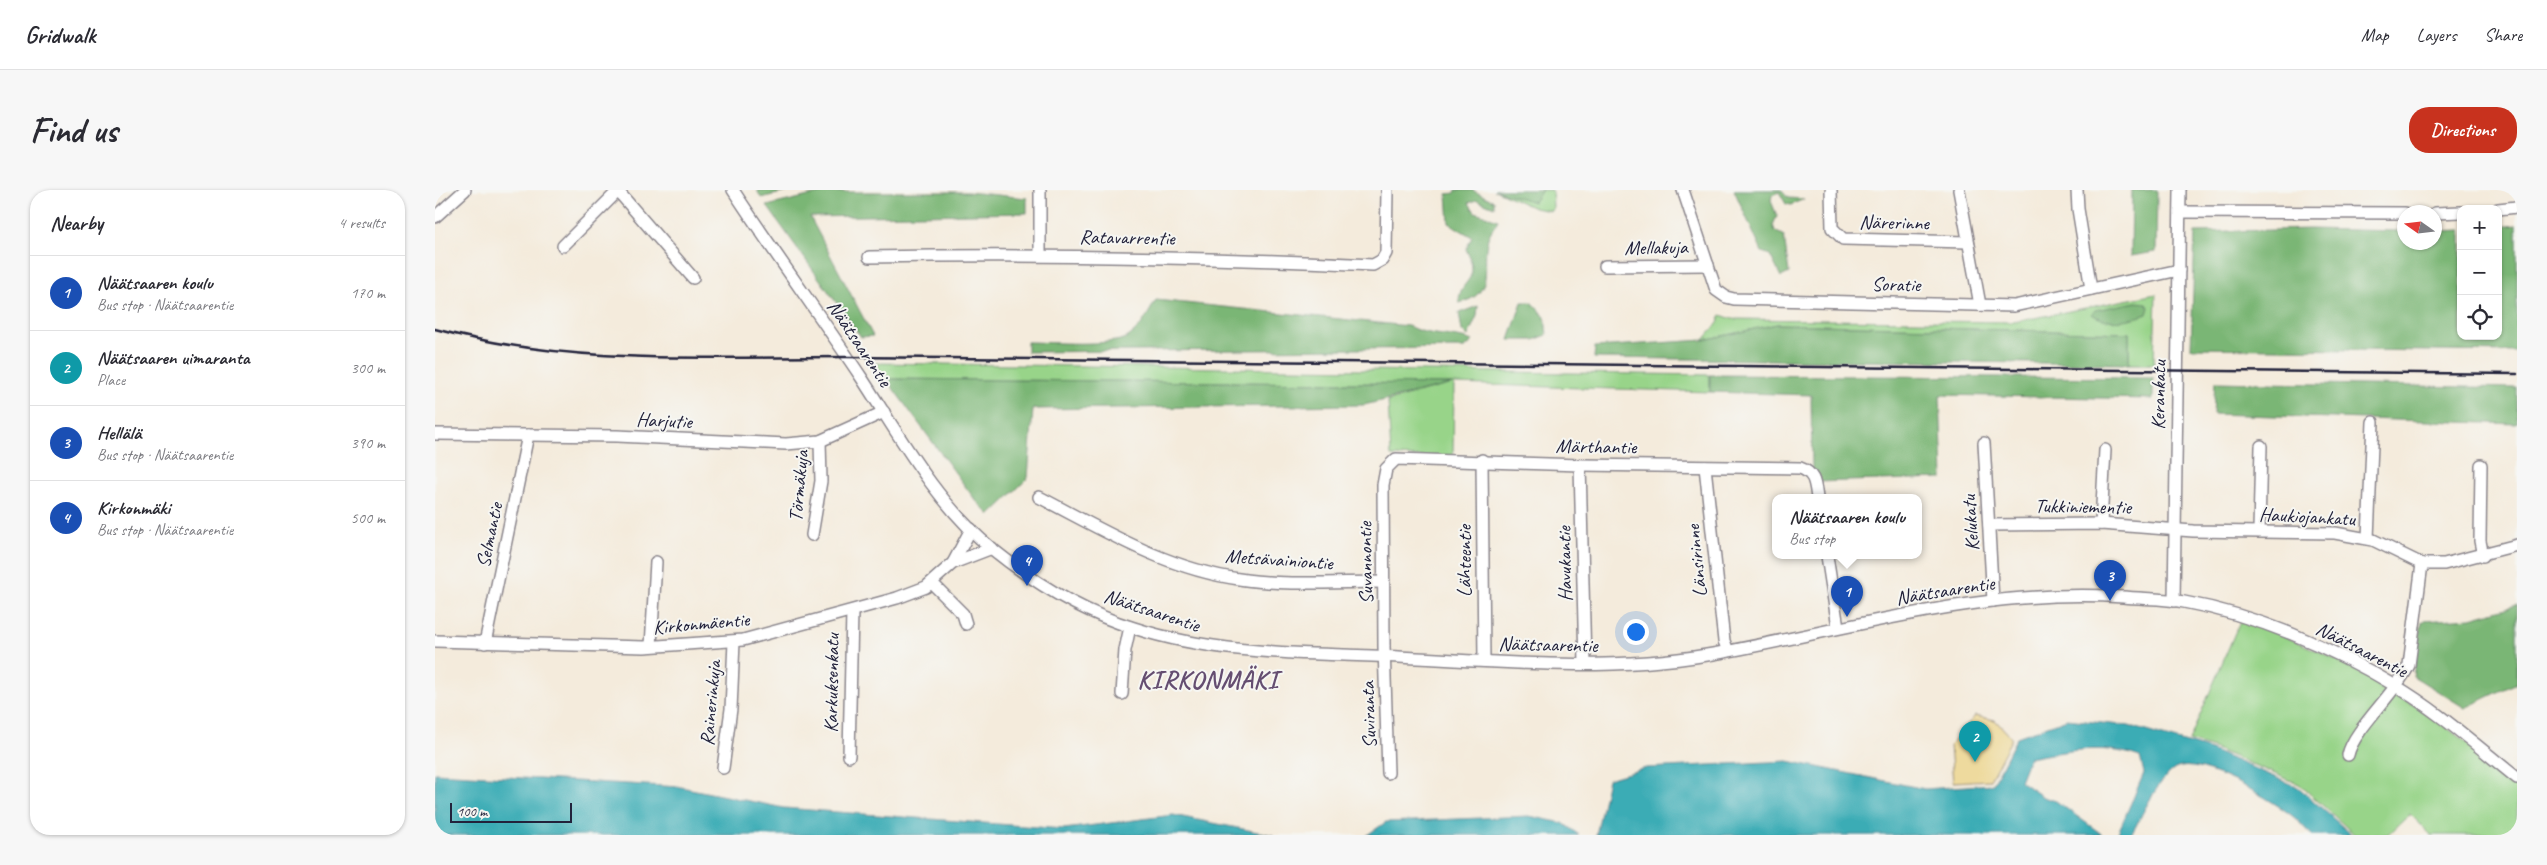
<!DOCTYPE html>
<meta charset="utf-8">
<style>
body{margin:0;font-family:Caveat,sans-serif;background:#f7f7f7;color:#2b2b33}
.controls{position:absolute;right:15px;top:15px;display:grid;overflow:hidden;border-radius:10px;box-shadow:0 1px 4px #0004}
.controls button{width:45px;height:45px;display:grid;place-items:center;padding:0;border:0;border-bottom:1px solid #e1e1e2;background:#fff;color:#2b2b33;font:25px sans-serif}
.compass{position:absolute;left:1962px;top:15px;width:45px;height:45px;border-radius:50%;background:#fff;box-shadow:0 1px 4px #0004;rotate:284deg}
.scale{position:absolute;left:15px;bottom:12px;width:122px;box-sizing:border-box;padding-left:5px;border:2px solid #22223b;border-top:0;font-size:14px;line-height:18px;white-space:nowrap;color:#22223b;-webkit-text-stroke:4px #f6f6f2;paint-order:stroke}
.you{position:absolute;left:1200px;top:441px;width:18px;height:18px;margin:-12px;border:4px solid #fff;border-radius:50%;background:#1a73e8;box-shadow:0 0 0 8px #1a73e833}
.badge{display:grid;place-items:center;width:32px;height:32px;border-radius:50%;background:#c8321e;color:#fff;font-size:16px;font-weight:700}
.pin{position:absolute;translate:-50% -41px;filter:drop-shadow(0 1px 2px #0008)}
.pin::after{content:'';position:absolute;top:26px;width:18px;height:15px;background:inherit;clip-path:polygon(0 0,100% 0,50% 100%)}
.popup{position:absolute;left:1337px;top:304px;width:150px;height:65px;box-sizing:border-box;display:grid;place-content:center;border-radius:10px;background:#fff;filter:drop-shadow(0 1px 4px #0005);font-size:16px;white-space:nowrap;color:#7c7c81}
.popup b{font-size:19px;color:#2b2b33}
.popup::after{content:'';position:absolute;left:50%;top:100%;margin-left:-10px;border:10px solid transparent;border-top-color:#fff}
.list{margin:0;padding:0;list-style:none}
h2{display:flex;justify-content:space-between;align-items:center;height:65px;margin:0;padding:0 20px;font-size:21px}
h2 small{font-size:16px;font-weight:400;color:#7c7c81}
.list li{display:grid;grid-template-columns:32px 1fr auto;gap:15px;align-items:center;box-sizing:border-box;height:75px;padding:0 20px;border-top:1px solid #e1e1e2}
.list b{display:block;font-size:19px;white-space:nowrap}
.list p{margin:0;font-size:16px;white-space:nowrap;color:#7c7c81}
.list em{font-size:16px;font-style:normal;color:#7c7c81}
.icon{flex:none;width:28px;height:28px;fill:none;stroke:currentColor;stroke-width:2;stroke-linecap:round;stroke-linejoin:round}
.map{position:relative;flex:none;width:2082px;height:645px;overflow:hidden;border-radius:20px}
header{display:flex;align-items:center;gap:30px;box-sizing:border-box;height:70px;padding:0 25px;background:#fff;border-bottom:1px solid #e1e1e2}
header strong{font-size:24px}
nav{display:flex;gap:28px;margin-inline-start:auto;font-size:18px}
.intro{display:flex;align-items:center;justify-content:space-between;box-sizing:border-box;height:120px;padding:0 30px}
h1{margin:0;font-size:35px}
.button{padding:12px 22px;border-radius:20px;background:#c8321e;color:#fff;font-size:18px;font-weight:700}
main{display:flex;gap:30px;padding:0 30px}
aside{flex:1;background:#fff;border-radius:20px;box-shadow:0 1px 4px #0004}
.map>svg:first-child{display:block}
.green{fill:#98d489;stroke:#5d7b62}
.forest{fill:#7ab675;stroke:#4e6c58}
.sand{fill:#eeda9e;stroke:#887e6c}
.water{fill:#3bacb5;stroke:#2e6778}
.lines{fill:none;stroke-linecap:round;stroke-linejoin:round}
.minor-casing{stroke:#8b868c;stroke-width:14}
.minor{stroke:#fff;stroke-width:11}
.rail{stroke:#22223b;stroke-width:2.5}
.labels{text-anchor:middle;stroke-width:4;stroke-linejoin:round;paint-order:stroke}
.street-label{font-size:20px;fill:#22223b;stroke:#f6f6f2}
.district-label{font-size:25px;font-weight:bold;letter-spacing:1px;fill:#654e71;stroke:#f6f6f2}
</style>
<header>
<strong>Gridwalk</strong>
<nav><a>Map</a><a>Layers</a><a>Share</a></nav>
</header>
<div class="intro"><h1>Find us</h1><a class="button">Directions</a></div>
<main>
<aside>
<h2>Nearby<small>4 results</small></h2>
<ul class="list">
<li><span class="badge" style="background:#1a4fb4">1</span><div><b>Näätsaaren koulu</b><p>Bus stop · Näätsaarentie</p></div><em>170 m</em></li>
<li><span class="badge" style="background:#0f9aa8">2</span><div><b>Näätsaaren uimaranta</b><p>Place</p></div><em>300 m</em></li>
<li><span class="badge" style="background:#1a4fb4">3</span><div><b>Hellälä</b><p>Bus stop · Näätsaarentie</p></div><em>390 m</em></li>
<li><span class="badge" style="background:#1a4fb4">4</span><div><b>Kirkonmäki</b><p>Bus stop · Näätsaarentie</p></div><em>500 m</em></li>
</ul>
</aside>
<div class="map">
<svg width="2082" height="645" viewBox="0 0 2082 645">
<rect width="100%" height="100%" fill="#f6f6f2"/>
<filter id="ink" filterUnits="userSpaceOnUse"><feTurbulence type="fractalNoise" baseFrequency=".02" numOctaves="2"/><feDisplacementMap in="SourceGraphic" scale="10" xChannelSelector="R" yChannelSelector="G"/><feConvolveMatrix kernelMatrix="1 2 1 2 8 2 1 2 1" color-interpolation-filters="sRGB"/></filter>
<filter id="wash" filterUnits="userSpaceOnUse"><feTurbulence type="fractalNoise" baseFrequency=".0096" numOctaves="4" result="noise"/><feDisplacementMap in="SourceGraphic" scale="20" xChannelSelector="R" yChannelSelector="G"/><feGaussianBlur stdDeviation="1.12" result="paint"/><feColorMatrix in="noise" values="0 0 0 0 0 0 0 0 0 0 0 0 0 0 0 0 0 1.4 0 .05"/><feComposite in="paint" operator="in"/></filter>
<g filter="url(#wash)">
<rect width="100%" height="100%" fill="#f4ebdc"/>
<g class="green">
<path d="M1107,0h10l1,18 -2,3 -17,-3 -37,-17 37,10z"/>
<path d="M1721,104l-2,70h-25v-31l-352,-9 -73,16 14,-17 3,-8 11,4 282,3z"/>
<path d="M440,173l835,12v17l-256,-8 -1,74 -62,-2 -3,-55 63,-17 -565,-5z"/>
<path d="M1805,431c109,34 189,90 277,161v53h-86l-21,-21 -22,21h-33l-56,-51 -86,-36 -24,-7z"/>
</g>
<g class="forest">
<path d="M322,0h37l-33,8z"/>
<path d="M1021,0h16l22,11v6l-17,-7 -8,3 6,9 23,8c-3,6 -8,12 -10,18 -8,27 10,56 -29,65 -1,-25 24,-19 7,-54l6,-12 -23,-14 -2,-29 8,-1z"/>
<path d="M1059,0h48l-8,12z"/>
<path d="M1299,0h47l7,8 16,1 -13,6 -5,-1 -7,-12 -7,3 -1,6 6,15 -4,9 2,6 9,5 5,37 -8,4 -11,-22 -8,-3z"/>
<path d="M1697,0h25l-1,62 -25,4z"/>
<path d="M390,2h142l60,6v15l-217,4 63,119 -12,1 -94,-131z"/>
<path d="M2082,35v127l-326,-4 4,-116 115,-3 94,2 1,11h30v-11l26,-1v106h37v-109z"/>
<path d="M721,110l252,26c21,11 43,7 65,15l-8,7 -438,4v-10c22,0 84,5 101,-5 14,-9 20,-24 28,-37z"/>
<path d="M1087,112h9l14,15 2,18 -13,5h-25z"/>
<path d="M1701,112l10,1 3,4 -2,7c-16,6 -40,11 -55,0l3,-4z"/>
<path d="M1043,116l-1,10 -9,20 -6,-5 -3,-18z"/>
<path d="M1342,134l352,9v31l-535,-6 1,-11 109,-7z"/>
<path d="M1275,185l443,3v21l-213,-4 3,83 -127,4 -4,-10 -1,-77 -101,-3z"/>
<path d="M451,189l567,5 -89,21 -331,4 -5,69 -38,37 -14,-14z"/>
<path d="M1780,192l302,6v36l-304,-10z"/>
<path d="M2082,415v78l-52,25 -52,-32 9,-55 49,-3z"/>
</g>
<path class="sand" d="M1540,526l20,4 17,18 -22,42 -37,2 -3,-37z"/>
<g class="water">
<path d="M1632,529l62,7 82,24 87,37 54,48h-40c-6,-5 -11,-11 -16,-16 -18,-16 -98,-64 -121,-50 -18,11 -33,47 -44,66h-14l27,-62 -4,-16c-39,-14 -72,-6 -111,1l-9,23 23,16 13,4 47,34h-507l12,-56 38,-11 142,-7 137,28 68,-5 24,-47z"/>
<path d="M0,583l246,14 103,21 280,21 109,-14 100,20h-838z"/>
<path d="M1094,626l34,7 16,12h-212l19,-13z"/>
</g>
</g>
<g filter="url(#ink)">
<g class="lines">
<g class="minor-casing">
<g id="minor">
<path d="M182,0l76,88"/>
<path d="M298,0c41,63 86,124 128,187 38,58 75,126 130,171 42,34 91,64 143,80 86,28 175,25 265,29 99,5 209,15 308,-2 138,-24 274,-68 416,-58 20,2 41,1 61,5 72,13 147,45 210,83 44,26 83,61 123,93"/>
<path d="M1248,0l33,100 10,7 8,2 280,7 165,-36"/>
<path d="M1396,0l1,38 11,11 125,3"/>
<path d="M1524,0l21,115"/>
<path d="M1642,0l1,19 13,80"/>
<path d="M2063,19l19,-2"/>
<path d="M1745,22l225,1"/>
<path d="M2000,23l26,-1"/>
<path d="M0,27l30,-27"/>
<path d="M128,56l55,-55"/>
<path d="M605,64v-64"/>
<path d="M434,67c169,-3 336,0 504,8l9,-5 4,-7 1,-63"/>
<path d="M1170,76l103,-1"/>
<path d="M0,244l182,2 169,8 34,-3 64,-29"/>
<path d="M1549,253l9,158"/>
<path d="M1047,270l2,201"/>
<path d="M1145,275l5,198"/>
<path d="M2046,275l-1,76 3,15"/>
<path d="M1270,277l19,174 4,10"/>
<path d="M604,307c64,33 127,72 200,82 46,7 99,3 145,3"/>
<path d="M1666,334l4,-74"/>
<path d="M1554,335l112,-1 92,7 142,2 38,7 49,24h22l73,-19"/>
<path d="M1824,341l2,-85"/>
<path d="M377,345l9,-54 -1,-40"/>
<path d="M1933,348l5,-116"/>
<path d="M1392,366l11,71"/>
<path d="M518,373l39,-15"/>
<path d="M497,393l31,31 3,10"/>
<path d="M1739,411l6,-411"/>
<path d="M0,451l209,6 99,-7 154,-42 29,-11 27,-24 18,-34"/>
<path d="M50,453l43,-208"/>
<path d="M216,456l5,-84"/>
<path d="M687,504l3,-44 5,-23"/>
<path d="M1913,565c5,-25 48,-62 61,-90l13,-101"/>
<path d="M414,566l3,-145"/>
<path d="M288,578l8,-59 3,-67"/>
<path d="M953,583l-4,-127 -1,-161 3,-16 10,-10 184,6 220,3c15,5 15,16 17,30"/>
</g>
</g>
<use href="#minor" class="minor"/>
<path class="rail" d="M0,139c135,37 274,28 412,28l1670,17"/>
</g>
</g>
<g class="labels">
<g class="street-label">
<text transform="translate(1459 32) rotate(1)" y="7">Närerinne</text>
<text transform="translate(692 47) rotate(1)" y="7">Ratavarrentie</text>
<text transform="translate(1221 57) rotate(-1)" y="7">Mellakuja</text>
<text transform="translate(1461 94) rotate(1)" y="7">Soratie</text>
<text transform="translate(425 153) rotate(56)" y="7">Näätsaarentie</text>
<text transform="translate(1723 205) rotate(-89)" y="7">Kerankatu</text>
<text transform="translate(229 230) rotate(3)" y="7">Harjutie</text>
<text transform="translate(1161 256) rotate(1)" y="7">Märthantie</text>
<text transform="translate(363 296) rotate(-85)" y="7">Törmäkuja</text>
<text transform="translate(1648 316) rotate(1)" y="7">Tukkiniementie</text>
<text transform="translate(1872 326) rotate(3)" y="7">Haukiojankatu</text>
<text transform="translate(1535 333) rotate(-94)" y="7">Kelukatu</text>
<text transform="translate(54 345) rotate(-78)" y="7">Selmantie</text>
<text transform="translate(844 369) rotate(4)" y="7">Metsävainiontie</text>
<text transform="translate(1029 371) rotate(-90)" y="7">Lähteentie</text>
<text transform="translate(1261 371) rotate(-96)" y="7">Länsirinne</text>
<text transform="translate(930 373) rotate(-91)" y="7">Suvannontie</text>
<text transform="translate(1129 374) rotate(-91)" y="7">Havukantie</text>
<text transform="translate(1510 400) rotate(-9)" y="7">Näätsaarentie</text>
<text transform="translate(717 420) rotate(18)" y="7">Näätsaarentie</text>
<text transform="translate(266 433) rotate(-5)" y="7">Kirkonmäentie</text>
<text transform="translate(1113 454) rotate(1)" y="7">Näätsaarentie</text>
<text transform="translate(1927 459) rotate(27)" y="7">Näätsaarentie</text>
<text transform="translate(396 493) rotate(-89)" y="7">Karkuksenkatu</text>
<text transform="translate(275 513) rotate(-85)" y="7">Rainerinkuja</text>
<text transform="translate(933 525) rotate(-92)" y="7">Suviranta</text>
</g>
<g class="district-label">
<text x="773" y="498">KIRKONMÄKI</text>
</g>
</g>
</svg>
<div class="controls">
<button>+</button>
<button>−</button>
<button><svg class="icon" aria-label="locate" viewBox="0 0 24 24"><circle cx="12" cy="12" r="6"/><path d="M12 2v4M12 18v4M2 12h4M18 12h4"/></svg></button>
</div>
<svg class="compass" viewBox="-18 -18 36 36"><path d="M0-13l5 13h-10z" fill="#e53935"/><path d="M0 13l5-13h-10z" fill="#7c7c81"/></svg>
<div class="scale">100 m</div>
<div class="you"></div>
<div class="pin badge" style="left:1412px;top:427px;background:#1a4fb4">1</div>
<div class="popup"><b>Näätsaaren koulu</b>Bus stop</div>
<div class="pin badge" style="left:1540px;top:572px;background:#0f9aa8">2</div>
<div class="pin badge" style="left:1675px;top:411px;background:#1a4fb4">3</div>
<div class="pin badge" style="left:592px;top:396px;background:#1a4fb4">4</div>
</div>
</main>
